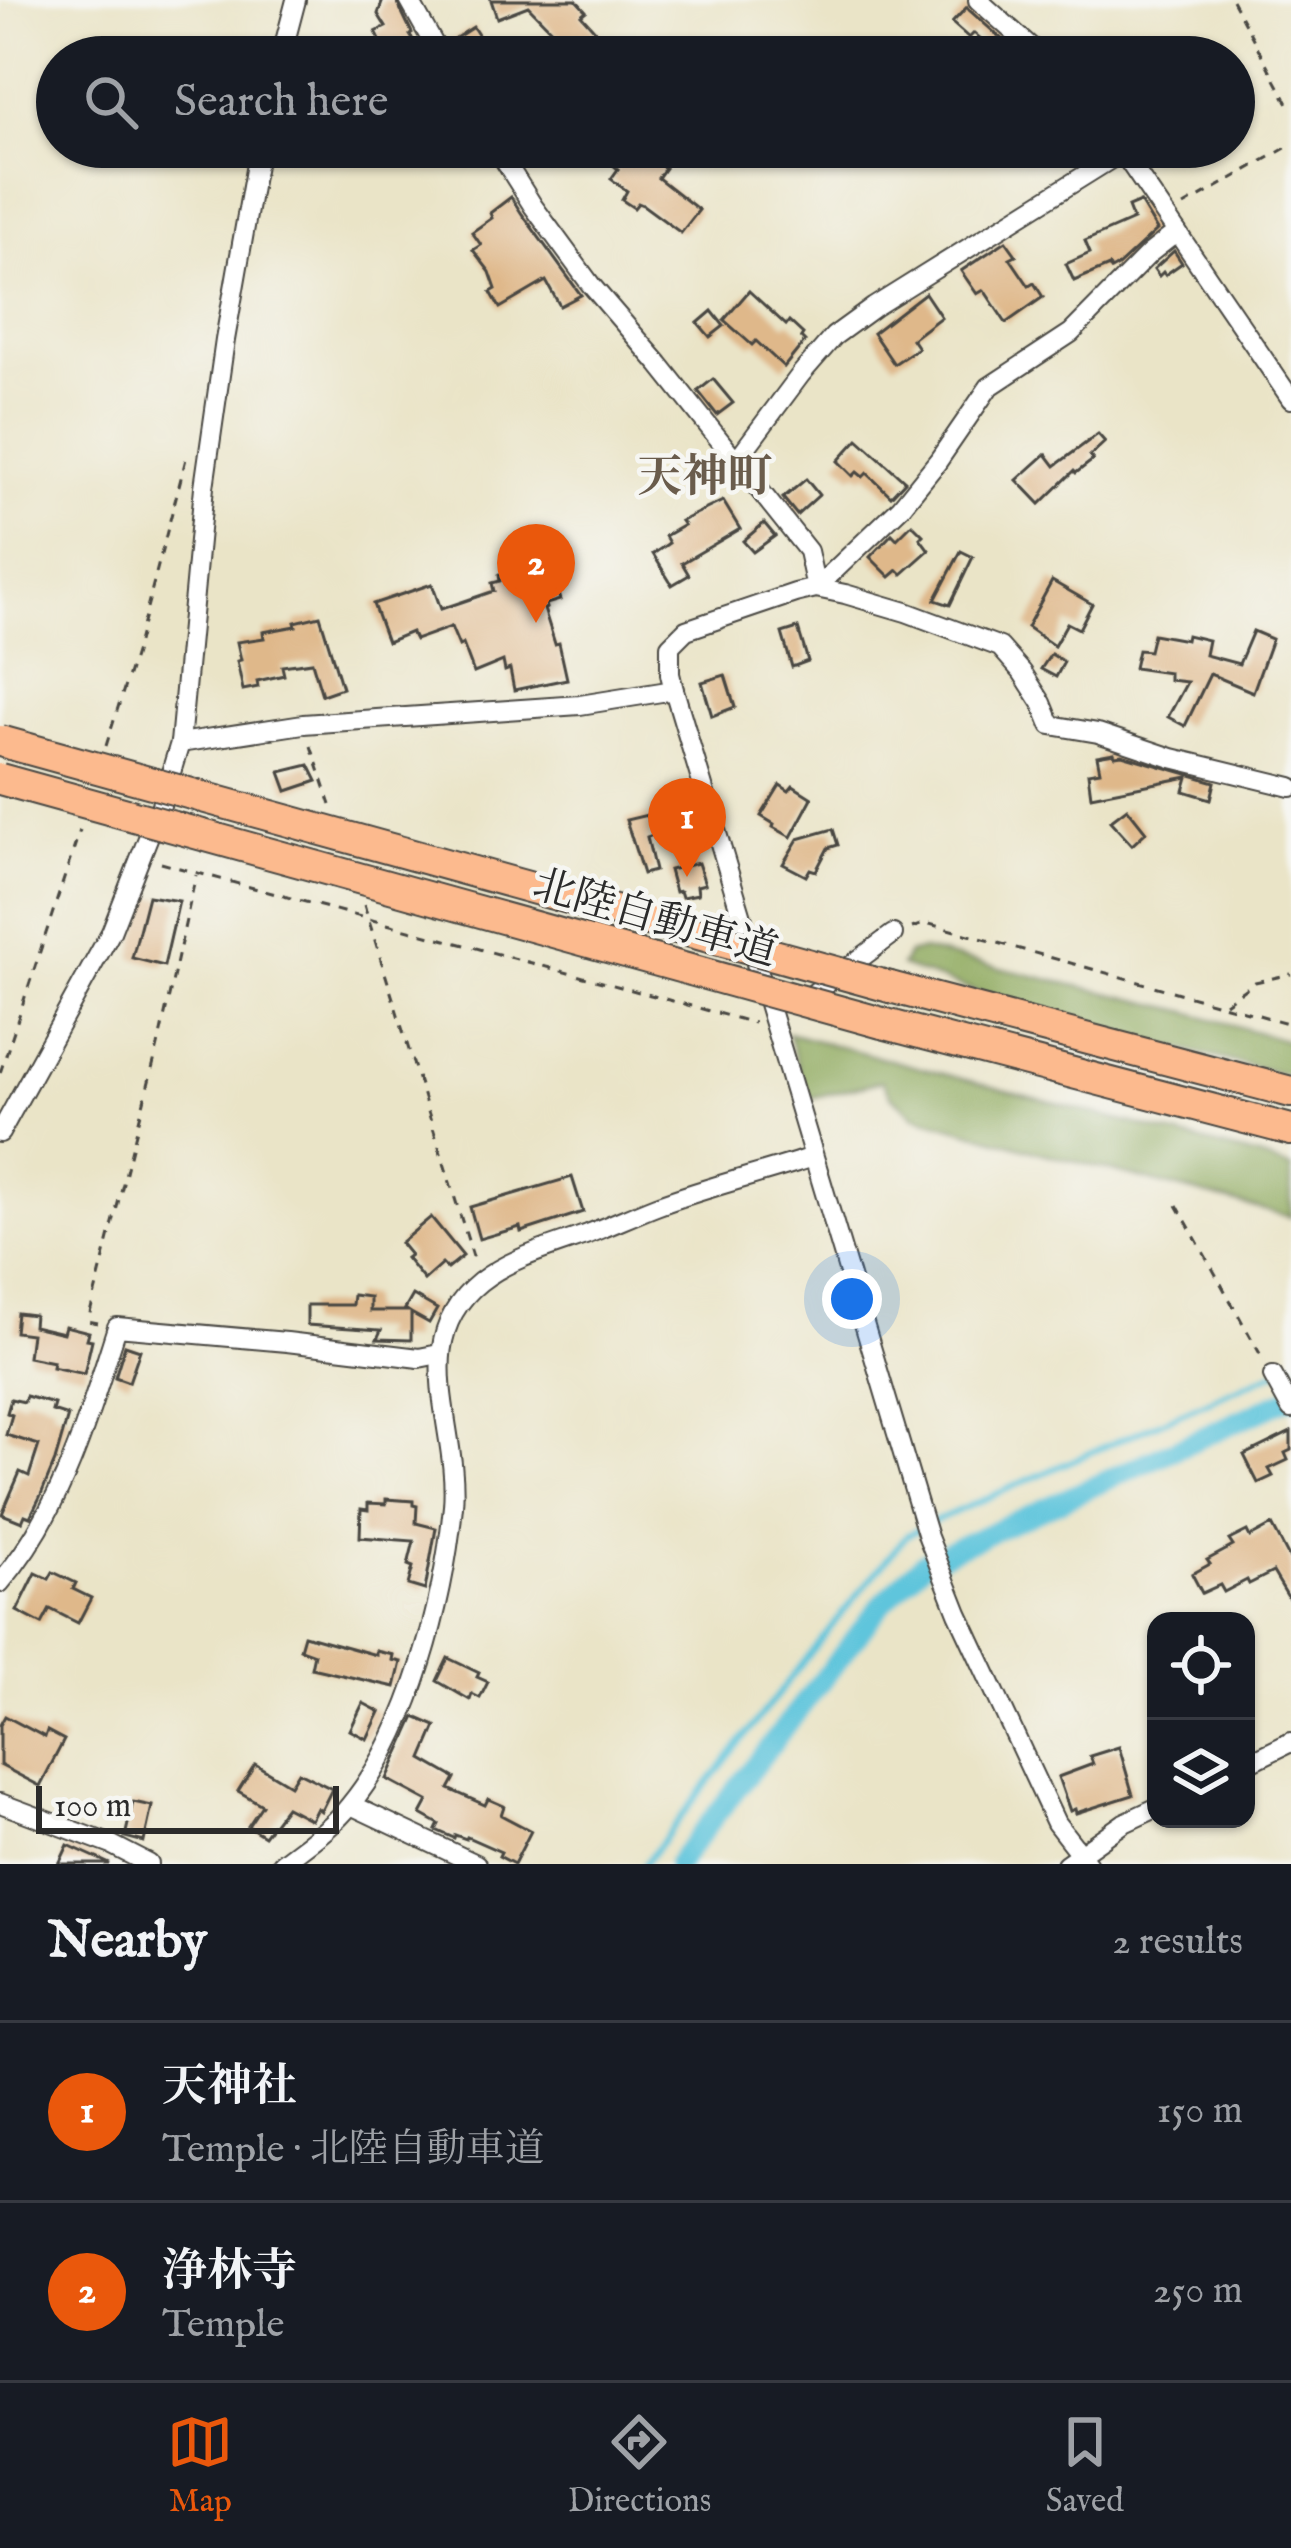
<!DOCTYPE html>
<meta charset="utf-8">
<style>
body{margin:0;font-family:"IM FELL English","Noto Serif JP",serif;background:#20242c;color:#f1f3f6}
.controls{position:absolute;right:36px;bottom:36px;display:grid;overflow:hidden;border-radius:24px;box-shadow:0 3px 9px #0004}
.controls button{width:108px;height:108px;display:grid;place-items:center;padding:0;border:0;border-bottom:3px solid #363941;background:#171b24;color:#f1f3f6;font:60px sans-serif}
.scale{position:absolute;left:36px;bottom:30px;width:303px;box-sizing:border-box;padding-left:12px;border:6px solid #2b2b2b;border-top:0;font-size:33px;line-height:42px;white-space:nowrap;color:#2b2b2b;-webkit-text-stroke:9px #f6f6f2;paint-order:stroke}
.you{position:absolute;left:852px;top:1299px;width:42px;height:42px;margin:-30px;border:9px solid #fff;border-radius:50%;background:#1a73e8;box-shadow:0 0 0 18px #1a73e833}
.badge{display:grid;place-items:center;width:78px;height:78px;border-radius:50%;background:#ea580c;color:#fff;font-size:39px;font-weight:700}
.pin{position:absolute;translate:-50% -99px;filter:drop-shadow(0 3px 6px #0008)}
.pin::after{content:'';position:absolute;top:63px;width:42px;height:36px;background:inherit;clip-path:polygon(0 0,100% 0,50% 100%)}
.list{margin:0;padding:0;list-style:none}
h2{display:flex;justify-content:space-between;align-items:center;height:156px;margin:0;padding:0 48px;font-size:51px}
h2 small{font-size:39px;font-weight:400;color:#9ea1a6}
.list li{display:grid;grid-template-columns:78px 1fr auto;gap:36px;align-items:center;box-sizing:border-box;height:180px;padding:0 48px;border-top:3px solid #363941}
.list b{display:block;font-size:45px;white-space:nowrap}
.list p{margin:0;font-size:39px;white-space:nowrap;color:#9ea1a6}
.list em{font-size:39px;font-style:normal;color:#9ea1a6}
.icon{flex:none;width:66px;height:66px;fill:none;stroke:currentColor;stroke-width:2;stroke-linecap:round;stroke-linejoin:round}
.map{position:relative;flex:none;width:1291px;height:1864px;overflow:hidden}
.search{position:absolute;background:#171b24;box-shadow:0 3px 9px #0004;left:36px;right:36px;top:36px;height:132px;display:flex;align-items:center;gap:30px;box-sizing:border-box;padding:0 42px;border-radius:66px;color:#9ea1a6;font-size:45px}
.sheet{height:516px;background:#171b24}
nav{display:flex;justify-content:space-around;align-items:center;box-sizing:border-box;height:168px;border-top:3px solid #363941;background:#171b24;font-size:33px;color:#9ea1a6}
nav a{display:grid;justify-items:center;gap:6px}
nav .on{color:#ea580c}
.map>svg:first-child{display:block}
.forest{fill:#8ca75a;stroke:#5c6942;stroke-width:3}
.lines{fill:none;stroke-linecap:round;stroke-linejoin:round}
.stream{stroke:#5fc5dc;stroke-width:6}
.canal{stroke:#5fc5dc;stroke-width:21}
.building{fill:#dfb88a}
.minor-casing{stroke:#484742;stroke-width:22}
.highway-casing{stroke:#484742;stroke-width:34}
.path{stroke:#484742;stroke-width:3;stroke-dasharray:9 9;stroke-linecap:butt}
.minor{stroke:#fff;stroke-width:18}
.highway{stroke:#fcba8e;stroke-width:30}
.highway-bridge-casing{stroke:#484742;stroke-width:34;stroke-linecap:butt}
.highway-bridge{stroke:#fcba8e;stroke-width:30}
.labels{text-anchor:middle;stroke-width:9;stroke-linejoin:round;paint-order:stroke}
.street-label{font-size:42px;fill:#2b2b2b;stroke:#f6f6f2}
.neighbourhood-label{font-size:45px;font-weight:bold;fill:#6a5c4c;stroke:#f6f6f2}
</style>
<div class="map">
<svg width="1291" height="1864" viewBox="0 0 1291 1864">
<rect width="100%" height="100%" fill="#f6f6f2"/>
<filter id="ink" filterUnits="userSpaceOnUse"><feTurbulence type="fractalNoise" baseFrequency=".00833" numOctaves="2"/><feDisplacementMap in="SourceGraphic" scale="24" xChannelSelector="R" yChannelSelector="G"/><feConvolveMatrix kernelMatrix="1 2 1 2 8 2 1 2 1" color-interpolation-filters="sRGB"/></filter>
<filter id="wash" filterUnits="userSpaceOnUse"><feTurbulence type="fractalNoise" baseFrequency=".004" numOctaves="4" result="noise"/><feDisplacementMap in="SourceGraphic" scale="48" xChannelSelector="R" yChannelSelector="G"/><feGaussianBlur stdDeviation="2.7" result="paint"/><feColorMatrix in="noise" values="0 0 0 0 0 0 0 0 0 0 0 0 0 0 0 0 0 1.4 0 .05"/><feComposite in="paint" operator="in"/></filter>
<g filter="url(#wash)">
<rect width="100%" height="100%" fill="#eae4c7"/>
<g class="forest">
<path d="M923,950l262,61 106,31v34l-247,-61 -143,-49 7,-12z"/>
<path d="M788,1033l471,124 32,11v49l-249,-64 -127,-37 -24,-20 -9,-15 -75,18z"/>
</g>
<g class="lines">
<g class="stream">
<path d="M930,1523l361,-158"/>
<path d="M644,1864l199,-252 64,-77 12,-6"/>
</g>
<path class="canal" d="M677,1864l205,-260 41,-41 368,-166"/>
</g>
<g id="blocks">
<g class="building">
<path d="M383,0h13l16,33 -2,2 14,22h-36l-12,-25 10,-5 -8,-13z"/>
<path d="M491,0h85l10,11 -5,4 19,21 -17,16 -4,-6 -7,5 -44,-45 -31,12z"/>
<path d="M967,7l2,3 53,47h-33l6,-6 -21,-18 -5,5 -17,-15z"/>
<path d="M473,27l19,30h-31l-10,-16z"/>
<path d="M618,147h12l35,21 -7,10 41,32 -18,23 -38,-28 -5,-2 -4,5 -12,-8 5,-9 -16,-12 7,-10 -10,-8z"/>
<path d="M511,197l11,17 59,81 -21,11 -14,-25 -46,27 -9,-16 5,-3 -6,-17 -17,-22 8,-5 -9,-13 20,-14 -2,-5z"/>
<path d="M1140,202l17,28 -39,36 -7,4 -2,-4 -35,15 -8,-17 24,-11 -5,-12 48,-21 -5,-13z"/>
<path d="M1006,241l10,14 -6,3 19,28 5,-3 9,14 -37,26 -22,-33 -7,4 -16,-23z"/>
<path d="M1174,251l8,12 -17,12 -2,-3 -4,4 -5,-7z"/>
<path d="M749,291l37,34 3,-4 14,13 -2,3 4,4 -21,26 -28,-26 -4,4 -28,-25z"/>
<path d="M925,293l16,24 -29,22 6,9 -24,16 -21,-31z"/>
<path d="M712,311l12,15 -14,11 -12,-14z"/>
<path d="M713,379l20,24 -16,12 -19,-24z"/>
<path d="M1098,434l7,8 -15,14 3,4 -17,13 -2,-2 -34,33 -23,-24 29,-26 9,12z"/>
<path d="M858,439l47,42 -14,15 -24,-23 -4,4 -6,-5 -4,4 -15,-15z"/>
<path d="M806,479l13,16 -22,20 -14,-17z"/>
<path d="M723,501l17,28 -58,34 7,12 -17,10 -19,-31 16,-11 -4,-7 19,-11 -3,-4z"/>
<path d="M764,523l11,13 -22,16 -10,-11z"/>
<path d="M912,524l11,11 -3,3 9,12 -27,24 -4,-4 -8,7 -20,-20 22,-23 5,5z"/>
<path d="M961,551l12,6 -23,48 -15,-5z"/>
<path d="M517,573l3,14 21,-5 1,6 13,-4 5,16 -14,4 1,4 -3,1 11,35 4,-1 8,36 -53,11 -4,-21 -5,2 -2,-10 -29,12 -11,-29 -4,2 -8,-19 -36,13 -4,-8 -24,10 -14,-38 59,-20 9,25 53,-18 -2,-8 8,-2 -1,-6z"/>
<path d="M1052,581l40,23 -13,25 -12,-6 -13,23 -27,-19z"/>
<path d="M320,616l22,72 -20,7 -10,-33 -30,4 2,9 -27,6 1,6 -15,3 -6,-29 4,-1 -4,-18 27,-4 -1,-6 33,-6 -1,-4z"/>
<path d="M798,628l10,33 -16,6 -10,-34z"/>
<path d="M1253,631l19,8 -19,53 -43,-18 -25,52 -17,-9 19,-35 -18,-2v-7l-35,-5 4,-18 11,1 4,-17 33,6 1,-5 21,5 -3,15 34,9z"/>
<path d="M1051,654l13,8 -8,15 -15,-8z"/>
<path d="M725,675l10,32 -23,9 -10,-34z"/>
<path d="M1114,753l1,3 7,-1 93,27 -4,17 -27,-8 4,-14 -97,19 -3,-23 12,-2 -3,-15z"/>
<path d="M309,765l8,16 -30,10 -7,-19z"/>
<path d="M780,785l9,6 4,-5 19,12 -21,39 -18,-10 1,-3 -13,-8z"/>
<path d="M1127,808l19,24 -14,13 -22,-24z"/>
<path d="M647,815l6,20 -6,2 8,34 -12,3 -17,-54z"/>
<path d="M833,829l5,16 -10,3 -12,23 -6,-2 -4,7 -23,-12 15,-25z"/>
<path d="M698,863l7,21 -8,2 1,8 -16,3 -2,-6 -5,1 -6,-22z"/>
<path d="M148,896l31,5 -15,65 -32,-8z"/>
<path d="M572,1177l11,35 -62,20 -1,-5 -41,12 -9,-32z"/>
<path d="M431,1217l32,39 -16,13 -5,-5 -18,16 -18,-22 4,-3 -10,-12z"/>
<path d="M353,1295l17,2v14h38l-3,-2 8,-14 24,14 -8,14 -18,-10v27l-34,-1 4,-9 -74,-5v-20h45z"/>
<path d="M17,1313l17,2 -1,11 30,7 2,-7 24,6 -2,7 5,1 -8,34 -32,-7 1,-5 -25,-5 3,-23 -16,-2z"/>
<path d="M125,1345l15,5 -11,32 -14,-5z"/>
<path d="M26,1396l28,8 -2,7 16,5 -13,45 -15,36 -10,20 -5,-2 -3,7 -20,-8 18,-42 9,4 10,-31 -33,-10 6,-20 -5,-2 4,-14 13,3z"/>
<path d="M1291,1432v18l-6,3 3,7 -19,9 4,7 -15,7 -14,-28z"/>
<path d="M386,1499l27,2v4l4,1 -1,17 20,5 -11,62 -17,-5 5,-18 -5,-2 6,-24 -54,-4 1,-28 7,1v-7l18,1z"/>
<path d="M1272,1525l19,36v41l-18,-30 -24,12 -2,-4 -23,12 -4,-7 -18,8 -10,-19 18,-10 -3,-4 26,-14 -4,-6 18,-9 3,6z"/>
<path d="M53,1572l23,11 -3,6 18,9 -13,25 -28,-14 -8,15 -25,-13 19,-38 13,6z"/>
<path d="M304,1635l72,20v-4l17,4 -1,5 9,2 -6,25 -84,-19 3,-14 -14,-5z"/>
<path d="M448,1658l31,15 -2,4 11,5 -8,16 -8,-4 -2,6 -33,-19z"/>
<path d="M363,1703l17,9 -13,27 -17,-9z"/>
<path d="M5,1716l40,21 2,-6 17,9 -24,46 -40,-21v-40z"/>
<path d="M415,1717l21,9 -14,33 33,19 -6,11 36,16 3,-6 16,7 -3,9 30,16 -17,33 -15,-8 2,-4 -34,-15 -1,2 -11,-4 -1,3 -18,-8 3,-6 -18,-10 7,-13 -41,-22z"/>
<path d="M1119,1747l14,48 -57,18 -1,-4 -5,2 -12,-34 35,-13 -3,-8z"/>
<path d="M255,1764l35,21 8,-13 34,17 -11,22 -4,-3 -6,12 -25,-13 -22,29 -16,-10 14,-21 -24,-14z"/>
<path d="M133,1802l19,4 -8,36 -19,-5z"/>
<path d="M68,1845l42,19h-51z"/>
</g>
</g>
</g>
<g filter="url(#ink)">
<use href="#blocks" fill-opacity="0" stroke="#484742" stroke-width="3"/>
<g class="lines">
<g class="minor-casing">
<g id="minor">
<path d="M409,0l32,57"/>
<path d="M978,0l64,57"/>
<path d="M281,57l15,-57"/>
<path d="M496,147l37,59 58,79 68,79 149,187 8,37"/>
<path d="M1119,147l172,252"/>
<path d="M736,461l65,-87 33,-38 40,-29 248,-155"/>
<path d="M816,588l85,-81 37,-46 51,-74 82,-54 79,-80 27,-21"/>
<path d="M180,743l123,-19 277,-19 94,-15"/>
<path d="M802,1002l91,-68"/>
<path d="M0,1133l111,-201 50,-127 19,-62 24,-256 21,-147 34,-193"/>
<path d="M1273,1376l18,33"/>
<path d="M0,1583c63,-73 88,-166 117,-256l170,15 132,16 20,-4"/>
<path d="M1246,1764l45,-22"/>
<path d="M0,1803l112,42 37,19"/>
<path d="M351,1805l125,59"/>
<path d="M281,1864c23,-18 51,-36 69,-59 61,-74 94,-205 103,-299 7,-79 -47,-164 27,-224 30,-24 72,-35 108,-48 23,-9 45,-19 68,-28 51,-19 105,-32 157,-49"/>
<path d="M1066,1864l58,-41 32,-15"/>
<path d="M1088,1864l-32,-41 -98,-210 -30,-76 -254,-847 -4,-16v-28l16,-16 109,-37 21,-5 29,6 61,18 94,35 22,25 20,31 9,22 47,8 74,25 119,29"/>
</g>
</g>
<g class="highway-casing">
<g id="highway">
<path d="M890,987l401,105"/>
<path d="M882,1023l409,107"/>
</g>
</g>
<g class="path">
<path d="M1232,0l59,109"/>
<path d="M1184,206l107,-61"/>
<path d="M106,746l30,-96 51,-195"/>
<path d="M311,746l20,59"/>
<path d="M161,863l593,160"/>
<path d="M364,905l111,358"/>
<path d="M912,928l14,-5 365,101"/>
<path d="M1225,1003l30,-21 36,-8"/>
<path d="M0,1073l80,-243"/>
<path d="M1177,1205l87,156"/>
<path d="M98,1323l-10,-2 70,-275 38,-171"/>
</g>
<use href="#minor" class="minor"/>
<use href="#highway" class="highway"/>
<g class="highway-bridge-casing">
<g id="highway-bridge">
<path d="M0,741l890,246"/>
<path d="M0,779l882,244"/>
</g>
</g>
<use href="#highway-bridge" class="highway-bridge"/>
</g>
</g>
<g class="labels">
<g class="street-label">
<text transform="translate(656 916) rotate(16)" y="15">北陸自動車道</text>
</g>
<g class="neighbourhood-label">
<text x="705" y="491">天神町</text>
</g>
</g>
</svg>
<div class="controls">
<button><svg class="icon" aria-label="locate" viewBox="0 0 24 24"><circle cx="12" cy="12" r="6"/><path d="M12 2v4M12 18v4M2 12h4M18 12h4"/></svg></button>
<button><svg class="icon" aria-label="layers" viewBox="0 0 24 24"><path d="M12 4l9 5-9 5-9-5zM3 14l9 5 9-5"/></svg></button>
</div>
<div class="scale">100 m</div>
<div class="you"></div>
<div class="pin badge" style="left:687px;top:877px">1</div>
<div class="pin badge" style="left:536px;top:623px">2</div>
<div class="search"><svg class="icon" aria-label="search" viewBox="0 0 24 24"><circle cx="10" cy="10" r="6"/><path d="M15 15l6 6"/></svg>Search here</div>
</div>
<section class="sheet">
<h2>Nearby<small>2 results</small></h2>
<ul class="list">
<li><span class="badge">1</span><div><b>天神社</b><p>Temple · 北陸自動車道</p></div><em>150 m</em></li>
<li><span class="badge">2</span><div><b>浄林寺</b><p>Temple</p></div><em>250 m</em></li>
</ul>
</section>
<nav>
<a class="on"><svg class="icon" aria-label="map" viewBox="0 0 24 24"><path d="M3 6l6-2 6 2 6-2v14l-6 2-6-2-6 2zM9 4v14M15 6v14"/></svg>Map</a>
<a><svg class="icon" aria-label="directions" viewBox="0 0 24 24"><path d="M12 3l9 9-9 9-9-9zM9 14v-3h6M13 9l2 2-2 2"/></svg>Directions</a>
<a><svg class="icon" aria-label="saved" viewBox="0 0 24 24"><path d="M7 4h10v16l-5-4-5 4z"/></svg>Saved</a>
</nav>
